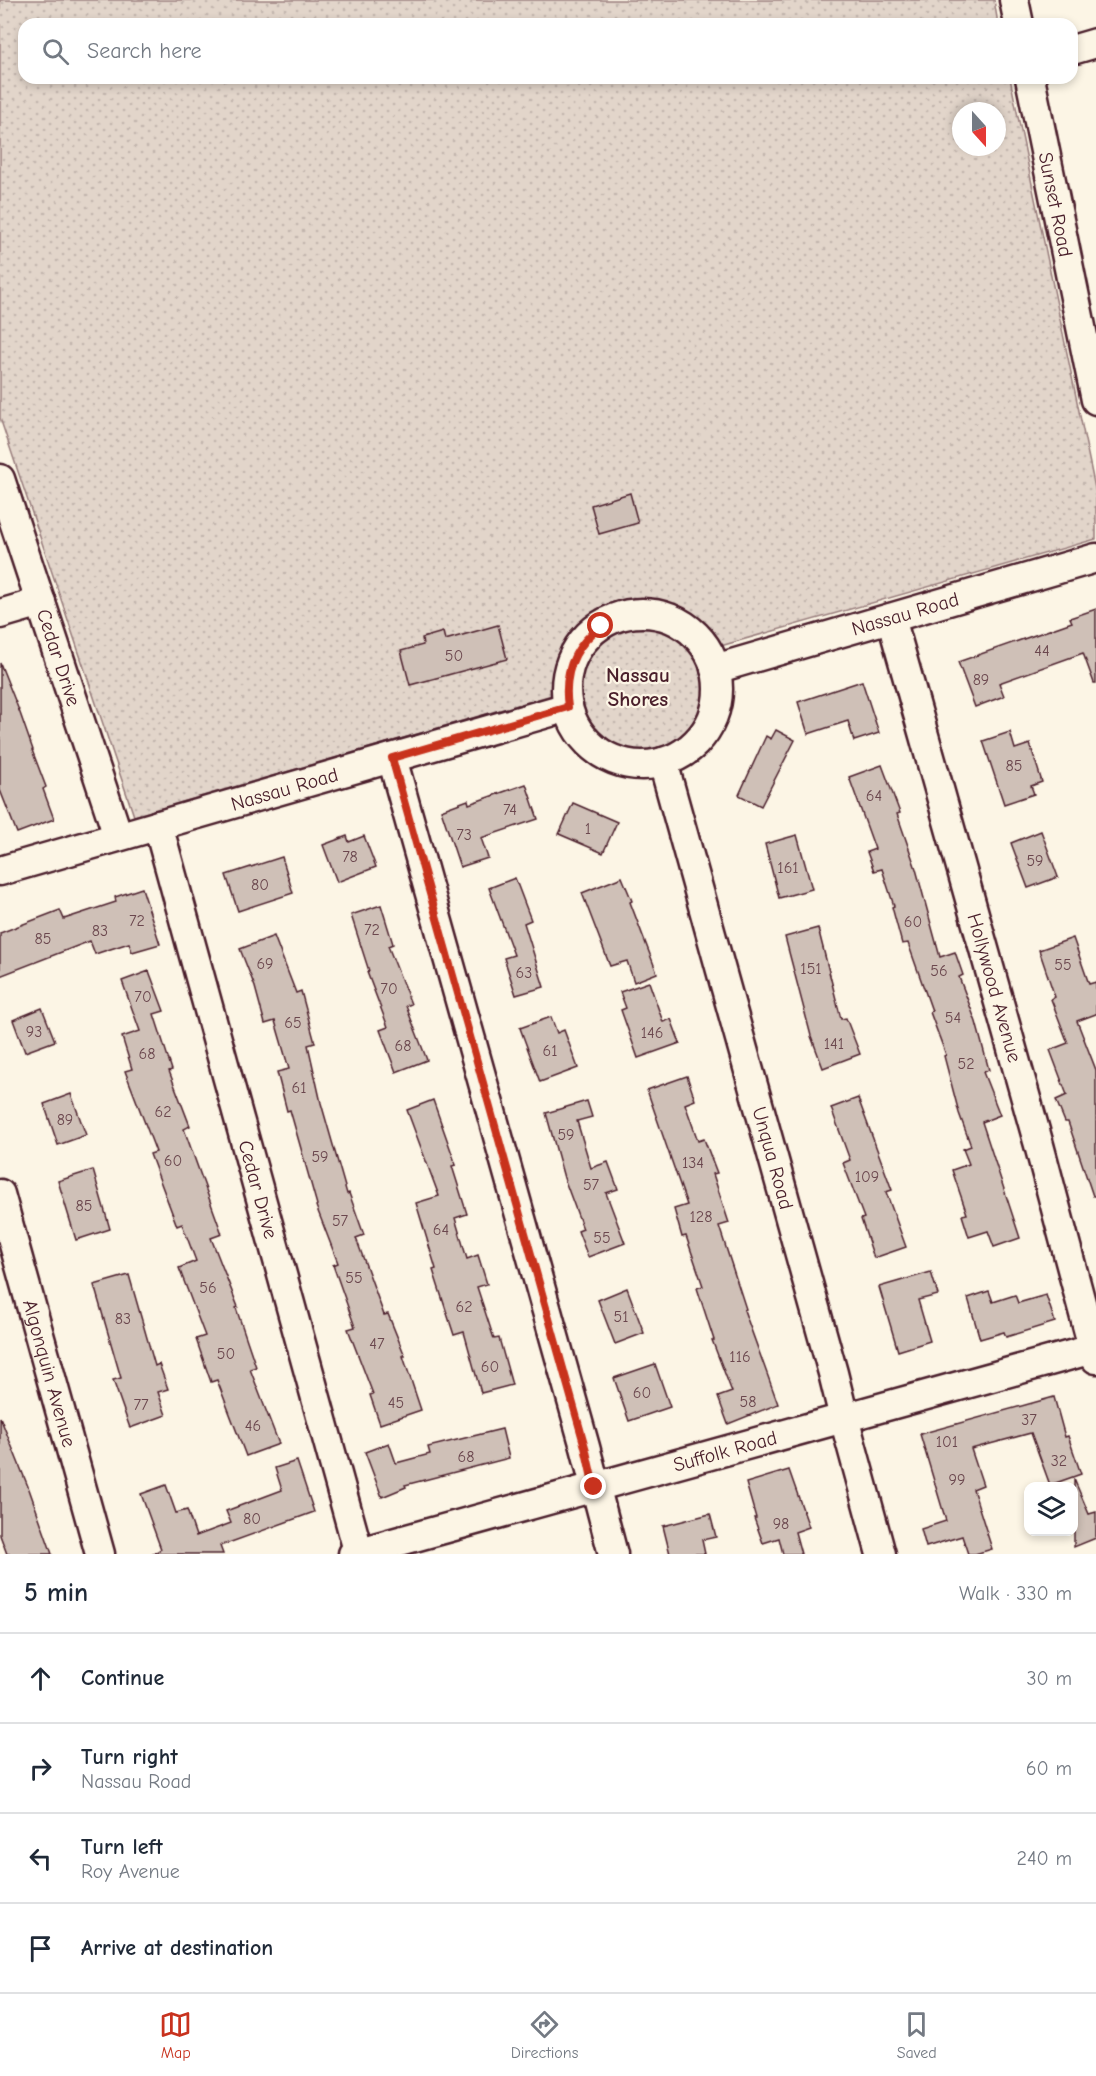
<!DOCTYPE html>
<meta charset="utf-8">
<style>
body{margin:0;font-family:"Comic Neue",sans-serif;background:#f6f6f7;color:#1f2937}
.controls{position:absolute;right:18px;bottom:18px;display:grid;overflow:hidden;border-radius:12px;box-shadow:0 3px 9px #0003}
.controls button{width:54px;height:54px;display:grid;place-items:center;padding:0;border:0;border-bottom:2px solid #e0e1e3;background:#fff;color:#1f2937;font:30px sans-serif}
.compass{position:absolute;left:952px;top:102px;width:54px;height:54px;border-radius:50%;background:#fff;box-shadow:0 3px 9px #0003;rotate:159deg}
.stop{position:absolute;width:18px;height:18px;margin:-14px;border:4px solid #c8321e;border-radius:50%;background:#fff}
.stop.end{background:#c8321e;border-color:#fff;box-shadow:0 2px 6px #0008}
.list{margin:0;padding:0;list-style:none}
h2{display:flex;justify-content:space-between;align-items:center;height:78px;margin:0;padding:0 24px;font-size:26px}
h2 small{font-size:20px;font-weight:400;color:#747a83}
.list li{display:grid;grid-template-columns:39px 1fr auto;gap:18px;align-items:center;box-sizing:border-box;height:90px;padding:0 24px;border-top:2px solid #e0e1e3}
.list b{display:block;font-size:22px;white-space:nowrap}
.list p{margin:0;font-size:20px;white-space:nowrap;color:#747a83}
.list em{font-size:20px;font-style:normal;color:#747a83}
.icon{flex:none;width:33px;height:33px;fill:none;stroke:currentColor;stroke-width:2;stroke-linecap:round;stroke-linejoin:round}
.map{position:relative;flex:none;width:1096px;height:1554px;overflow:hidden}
.search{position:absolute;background:#fff;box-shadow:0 3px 9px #0003;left:18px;right:18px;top:18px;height:66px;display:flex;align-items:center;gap:15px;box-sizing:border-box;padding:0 21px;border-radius:18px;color:#747a83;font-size:22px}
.sheet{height:438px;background:#fff}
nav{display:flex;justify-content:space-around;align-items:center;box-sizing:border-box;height:84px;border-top:2px solid #e0e1e3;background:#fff;font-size:16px;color:#747a83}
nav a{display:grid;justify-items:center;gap:3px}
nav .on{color:#c8321e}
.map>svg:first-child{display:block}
.grass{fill:url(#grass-dots);stroke:#967a7a;stroke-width:1.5;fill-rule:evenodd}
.building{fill:#cfc0b7;stroke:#4a1f2b;stroke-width:1.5}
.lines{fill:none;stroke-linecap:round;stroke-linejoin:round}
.minor-casing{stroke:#4a1f2b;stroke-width:33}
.minor{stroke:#fcf5e5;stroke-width:28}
.route{stroke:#c8321e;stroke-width:8}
.labels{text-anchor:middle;stroke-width:4.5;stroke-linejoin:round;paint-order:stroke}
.number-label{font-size:16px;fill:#6b474e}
.street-label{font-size:20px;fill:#4a1f2b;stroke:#fcf5e5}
.neighbourhood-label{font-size:21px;font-weight:bold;fill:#4a1f2b;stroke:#fcf5e5}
</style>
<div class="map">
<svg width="1096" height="1554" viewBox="0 0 1096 1554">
<defs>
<pattern id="grass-dots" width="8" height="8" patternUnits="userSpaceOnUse" patternTransform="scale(1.5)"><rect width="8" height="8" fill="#e2d5ca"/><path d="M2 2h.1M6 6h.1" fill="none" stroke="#c3b6ae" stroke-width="1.8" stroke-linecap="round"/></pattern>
</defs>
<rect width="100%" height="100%" fill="#fcf5e5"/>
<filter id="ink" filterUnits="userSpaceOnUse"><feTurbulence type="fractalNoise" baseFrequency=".0167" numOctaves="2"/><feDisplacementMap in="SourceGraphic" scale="12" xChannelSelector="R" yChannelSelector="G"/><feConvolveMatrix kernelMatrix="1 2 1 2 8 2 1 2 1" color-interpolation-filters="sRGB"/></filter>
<g filter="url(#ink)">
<path class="grass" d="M0,0h994l4,24h-974v54h986l86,415v46l-393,112c55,107 -119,163 -134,39l-435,126 -134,-398zM961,111h36v36h-36z"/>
<g class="building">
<path d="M630,493l8,30 -39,11 -8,-29z"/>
<path d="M1096,609v74h-2l-11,-30 -84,30 5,13 -29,11 -17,-45 114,-40 -2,-4z"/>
<path d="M498,625l9,34 -97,26 -9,-34 22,-6 -1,-7 21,-6 2,8z"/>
<path d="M0,663l20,50 13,37h-1l14,37 -3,2 11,30 -37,14 -17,-43z"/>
<path d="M862,681l17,52 -25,8 -6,-20 -40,13 -10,-32z"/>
<path d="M776,730l19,10 -34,66 -22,-11 27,-59 5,3z"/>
<path d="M1010,732l5,17 15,-5 12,38 -11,4 3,8 -30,10 -21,-63z"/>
<path d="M882,765l18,48 -3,1 19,55 24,88 15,-5 8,23 -4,2 17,45 13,48 -6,2 17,43 -18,7 38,116 -26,9 -6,-16 -19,6 -7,-22 5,-1 -15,-44 17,-6 -6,-15 8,-3 -12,-33 -15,-57 2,-1 -16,-43 2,-1 -24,-68 -6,1 -10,-37 2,-1 -12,-37 -8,2 -7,-19 8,-3 -26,-72z"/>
<path d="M526,784l12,35 -57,19 7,20 -28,9 -19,-57 27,-10 1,4z"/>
<path d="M573,803l44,19 -14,31 -44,-19z"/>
<path d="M1041,831l17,46 -30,11 -17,-45z"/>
<path d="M797,835l15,54 -33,9 -14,-54z"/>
<path d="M347,836l2,6 15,-6 12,31 -39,15 -14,-37z"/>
<path d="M282,857l11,36 -55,18 -12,-36z"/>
<path d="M622,877l10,24 -2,1 27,71 -23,9 -7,-21 -17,5 -28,-73z"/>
<path d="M515,878l16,42 -7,3 20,64 -28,8 -12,-37 10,-3 -25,-67z"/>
<path d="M142,888l18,56 -28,8 -3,-9 -34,11 -5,-13 -90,35v-43l60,-23 4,9 52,-17 -1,-5z"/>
<path d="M381,905l12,39 -5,2 23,58 -5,2 21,54 -31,12 -16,-42 8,-3 -21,-55 2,-1 -18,-56z"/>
<path d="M818,928l23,91 5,-1 14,36 -37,14 -12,-32 -26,-99z"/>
<path d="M274,936l22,57 5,-2 14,52 -7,2 13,58 26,91 2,-1 15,42 -8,3 28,77 4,-1 17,42h-2l18,54 -41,14 -10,-29 3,-1 -25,-65 7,-2 -22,-62 5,-2 -22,-57 1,-1 -27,-95 -3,1 -10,-39 12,-3 -14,-48 -10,3 -10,-37 -15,-38z"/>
<path d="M1073,938l16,46 7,-2v32l-19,7 19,49v126h-3l-25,-74h-3l-9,-22 11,-5 -17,-45 18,-7 -17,-44 4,-2 -16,-47z"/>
<path d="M149,971l15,40 -10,3 18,56 -3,1 21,55 -6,3 38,105 -11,4 27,69 -2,1 20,59 -6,2 29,75 -33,12 -29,-76 -6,2 -15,-43 9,-3 -26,-68 17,-7 -14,-37 -5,2 -27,-72 6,-2 -31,-81 7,-2 -10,-32 18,-6 -18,-50z"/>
<path d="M649,982l14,40 8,-3 9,24 -42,15 -17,-48 5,-2 -6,-16z"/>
<path d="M42,1008l13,33 -30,11 -12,-32z"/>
<path d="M551,1017l6,16 7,-3 14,38 -38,14 -20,-54z"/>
<path d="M687,1076l8,24 -10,4 13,37 6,-2 13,34 -4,1 16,49 -10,3 27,83 -2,1 34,94 -50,20 -10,-27 14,-5 -20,-52h2l-17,-52 6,-2 -17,-50 -4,1 -8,-28 13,-4 -40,-115z"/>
<path d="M71,1094l15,41 -28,10 -14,-41z"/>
<path d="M858,1098l34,92 -6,2 20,55 -32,11 -13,-39 3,-1 -21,-55 7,-3 -19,-52z"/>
<path d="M433,1100l23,65 -4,1 15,48 -12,4 12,41 11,-4 9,29 -10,3 17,52 5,-1 13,47 -31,8 -17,-61 -10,3 -21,-65 3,-1 -20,-66 23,-7 -32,-86z"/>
<path d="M587,1101l5,16 -15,4 14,47 17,-6 10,27 -12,4 19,50 -37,14 -10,-26 5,-2 -19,-51 -18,-65z"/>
<path d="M93,1170l17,59 -34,11 -18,-59z"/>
<path d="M931,1272l7,23 -20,5 12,41 -32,10 -19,-64z"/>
<path d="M129,1275l26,91 4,-2 9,25 -10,3 8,23 -36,13 -17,-48 8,-2 -27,-93z"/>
<path d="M627,1288l17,45 -29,11 -17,-44z"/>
<path d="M989,1291l4,11 22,-7 3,8 28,-8 9,27 -49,15 -2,-5 -24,7 -12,-41z"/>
<path d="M655,1364l15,43 -41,14 -15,-43z"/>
<path d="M1054,1397l11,40 3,-1 13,38 -31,11 -19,-52 -60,16 12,36 -10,4 19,60 -17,5h-7l-6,-18 -36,11 -5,-18 25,-8 -26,-87z"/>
<path d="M0,1417l29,72 23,65h-45l-7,-19z"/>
<path d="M502,1429l7,29 -104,27 1,2 -24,10 -17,-45 24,-9 7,20 34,-9 -2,-7z"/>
<path d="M297,1461l17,51 -94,34 3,8h-70l8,-5 -20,-55 25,-9 10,28 11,-3 9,26 35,-13 -5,-12 56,-21 -7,-22z"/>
<path d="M789,1470l20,57 -14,5 6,22h-18l-4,-16 -16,5 -9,-25h2l-10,-35z"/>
<path d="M1074,1479l15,35 7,-2v26l-22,9z"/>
<path d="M710,1514l6,23 -14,3 3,14h-35l-7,-28z"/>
</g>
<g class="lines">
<g class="minor-casing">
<g id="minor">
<path d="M1014,0l5,24"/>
<path d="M1072,50l24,-7"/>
<path id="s1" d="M1030,78l66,322"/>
<path id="s2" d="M0,479l118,357"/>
<circle cx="642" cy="689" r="76"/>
<path d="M0,614l41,-12"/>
<path id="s3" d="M891,618l148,527 57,214"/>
<path id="s4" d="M715,669l381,-111"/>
<path d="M392,758l193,689 28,107"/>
<path id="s5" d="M663,762l170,611 11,45 37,136"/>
<path id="s6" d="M158,825l201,729"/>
<path id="s7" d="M0,871l568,-164"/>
<path id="s8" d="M0,1194l100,360"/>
<path id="s9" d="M353,1554l743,-206"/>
</g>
</g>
<use href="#minor" class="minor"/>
</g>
</g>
<g class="lines" filter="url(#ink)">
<path class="route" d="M594,1487l-9,-40 -193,-689 176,-51c-5,-34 6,-61 33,-81"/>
</g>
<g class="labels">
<g class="number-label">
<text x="1042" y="656">44</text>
<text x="454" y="661">50</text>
<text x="981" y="685">89</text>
<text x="1014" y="771">85</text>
<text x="874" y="801">64</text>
<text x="510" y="815">74</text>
<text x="588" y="834">1</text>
<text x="464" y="840">73</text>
<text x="350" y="862">78</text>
<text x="1035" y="866">59</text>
<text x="788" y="873">161</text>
<text x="260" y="890">80</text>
<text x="137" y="926">72</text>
<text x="913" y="927">60</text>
<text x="372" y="935">72</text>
<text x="100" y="936">83</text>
<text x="43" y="944">85</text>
<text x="265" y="969">69</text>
<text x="1063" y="970">55</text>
<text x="811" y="974">151</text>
<text x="939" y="976">56</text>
<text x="524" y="978">63</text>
<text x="389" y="994">70</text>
<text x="143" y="1002">70</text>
<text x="953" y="1023">54</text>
<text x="293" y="1028">65</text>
<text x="34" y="1037">93</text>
<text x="652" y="1038">146</text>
<text x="834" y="1049">141</text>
<text x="403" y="1051">68</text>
<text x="550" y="1056">61</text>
<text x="147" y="1059">68</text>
<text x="966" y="1069">52</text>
<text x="299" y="1093">61</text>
<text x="163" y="1117">62</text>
<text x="65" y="1125">89</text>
<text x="566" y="1140">59</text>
<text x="320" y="1162">59</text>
<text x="173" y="1166">60</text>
<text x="693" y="1168">134</text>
<text x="867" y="1182">109</text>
<text x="591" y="1190">57</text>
<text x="84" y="1211">85</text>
<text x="701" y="1222">128</text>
<text x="340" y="1226">57</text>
<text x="441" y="1235">64</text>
<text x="602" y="1243">55</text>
<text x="354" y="1283">55</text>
<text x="208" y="1293">56</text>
<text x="464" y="1312">62</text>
<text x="621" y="1322">51</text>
<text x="123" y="1324">83</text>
<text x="377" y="1349">47</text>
<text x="226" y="1359">50</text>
<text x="740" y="1362">116</text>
<text x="490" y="1372">60</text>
<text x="642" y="1398">60</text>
<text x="748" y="1407">58</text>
<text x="396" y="1408">45</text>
<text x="141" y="1410">77</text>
<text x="1029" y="1425">37</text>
<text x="253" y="1431">46</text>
<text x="947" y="1447">101</text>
<text x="466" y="1462">68</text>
<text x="1059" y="1466">32</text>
<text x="957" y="1485">99</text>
<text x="252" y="1524">80</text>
<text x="781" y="1529">98</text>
</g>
<g class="street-label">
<text dy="7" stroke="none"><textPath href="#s1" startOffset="129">Sunset Road</textPath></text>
<text dy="7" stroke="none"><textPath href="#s4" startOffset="198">Nassau Road</textPath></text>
<text dy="7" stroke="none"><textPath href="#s2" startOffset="188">Cedar Drive</textPath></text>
<text dy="7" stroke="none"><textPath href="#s7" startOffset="296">Nassau Road</textPath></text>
<text dy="7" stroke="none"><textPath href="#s3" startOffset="384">Hollywood Avenue</textPath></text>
<text dy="7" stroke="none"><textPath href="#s5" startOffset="411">Unqua Road</textPath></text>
<text dy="7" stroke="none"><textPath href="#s6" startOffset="378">Cedar Drive</textPath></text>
<text dy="7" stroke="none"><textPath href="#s8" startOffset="186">Algonquin Avenue</textPath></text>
<text dy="7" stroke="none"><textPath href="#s9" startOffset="386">Suffolk Road</textPath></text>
</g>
<g class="neighbourhood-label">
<text x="638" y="682">Nassau<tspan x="638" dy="24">Shores</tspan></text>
</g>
</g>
</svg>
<div class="controls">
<button><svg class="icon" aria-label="layers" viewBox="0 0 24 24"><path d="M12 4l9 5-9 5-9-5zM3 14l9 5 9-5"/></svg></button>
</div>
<svg class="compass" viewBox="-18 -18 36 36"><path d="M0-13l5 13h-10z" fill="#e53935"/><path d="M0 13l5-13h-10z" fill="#747a83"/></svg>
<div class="stop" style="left:601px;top:626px"></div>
<div class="stop end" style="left:594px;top:1487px"></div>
<div class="search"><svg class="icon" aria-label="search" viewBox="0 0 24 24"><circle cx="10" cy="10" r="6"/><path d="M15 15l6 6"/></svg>Search here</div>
</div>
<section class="sheet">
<h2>5 min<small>Walk · 330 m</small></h2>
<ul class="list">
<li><svg class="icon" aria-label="ahead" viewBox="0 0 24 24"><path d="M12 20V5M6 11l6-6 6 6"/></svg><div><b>Continue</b></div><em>30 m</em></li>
<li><svg class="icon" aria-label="right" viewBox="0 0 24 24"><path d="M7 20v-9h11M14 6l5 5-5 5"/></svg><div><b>Turn right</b><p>Nassau Road</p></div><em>60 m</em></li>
<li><svg class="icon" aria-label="left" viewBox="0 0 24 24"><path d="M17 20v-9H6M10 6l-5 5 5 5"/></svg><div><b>Turn left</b><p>Roy Avenue</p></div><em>240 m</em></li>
<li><svg class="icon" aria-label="arrive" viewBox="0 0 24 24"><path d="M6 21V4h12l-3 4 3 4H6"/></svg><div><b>Arrive at destination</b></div></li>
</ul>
</section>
<nav>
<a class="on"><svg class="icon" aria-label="map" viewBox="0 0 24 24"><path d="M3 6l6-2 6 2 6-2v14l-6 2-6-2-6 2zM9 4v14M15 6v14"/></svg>Map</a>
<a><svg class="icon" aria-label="directions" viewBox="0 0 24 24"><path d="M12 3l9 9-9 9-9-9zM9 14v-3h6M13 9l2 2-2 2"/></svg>Directions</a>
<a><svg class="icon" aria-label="saved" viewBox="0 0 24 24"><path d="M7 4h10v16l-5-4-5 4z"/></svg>Saved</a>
</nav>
